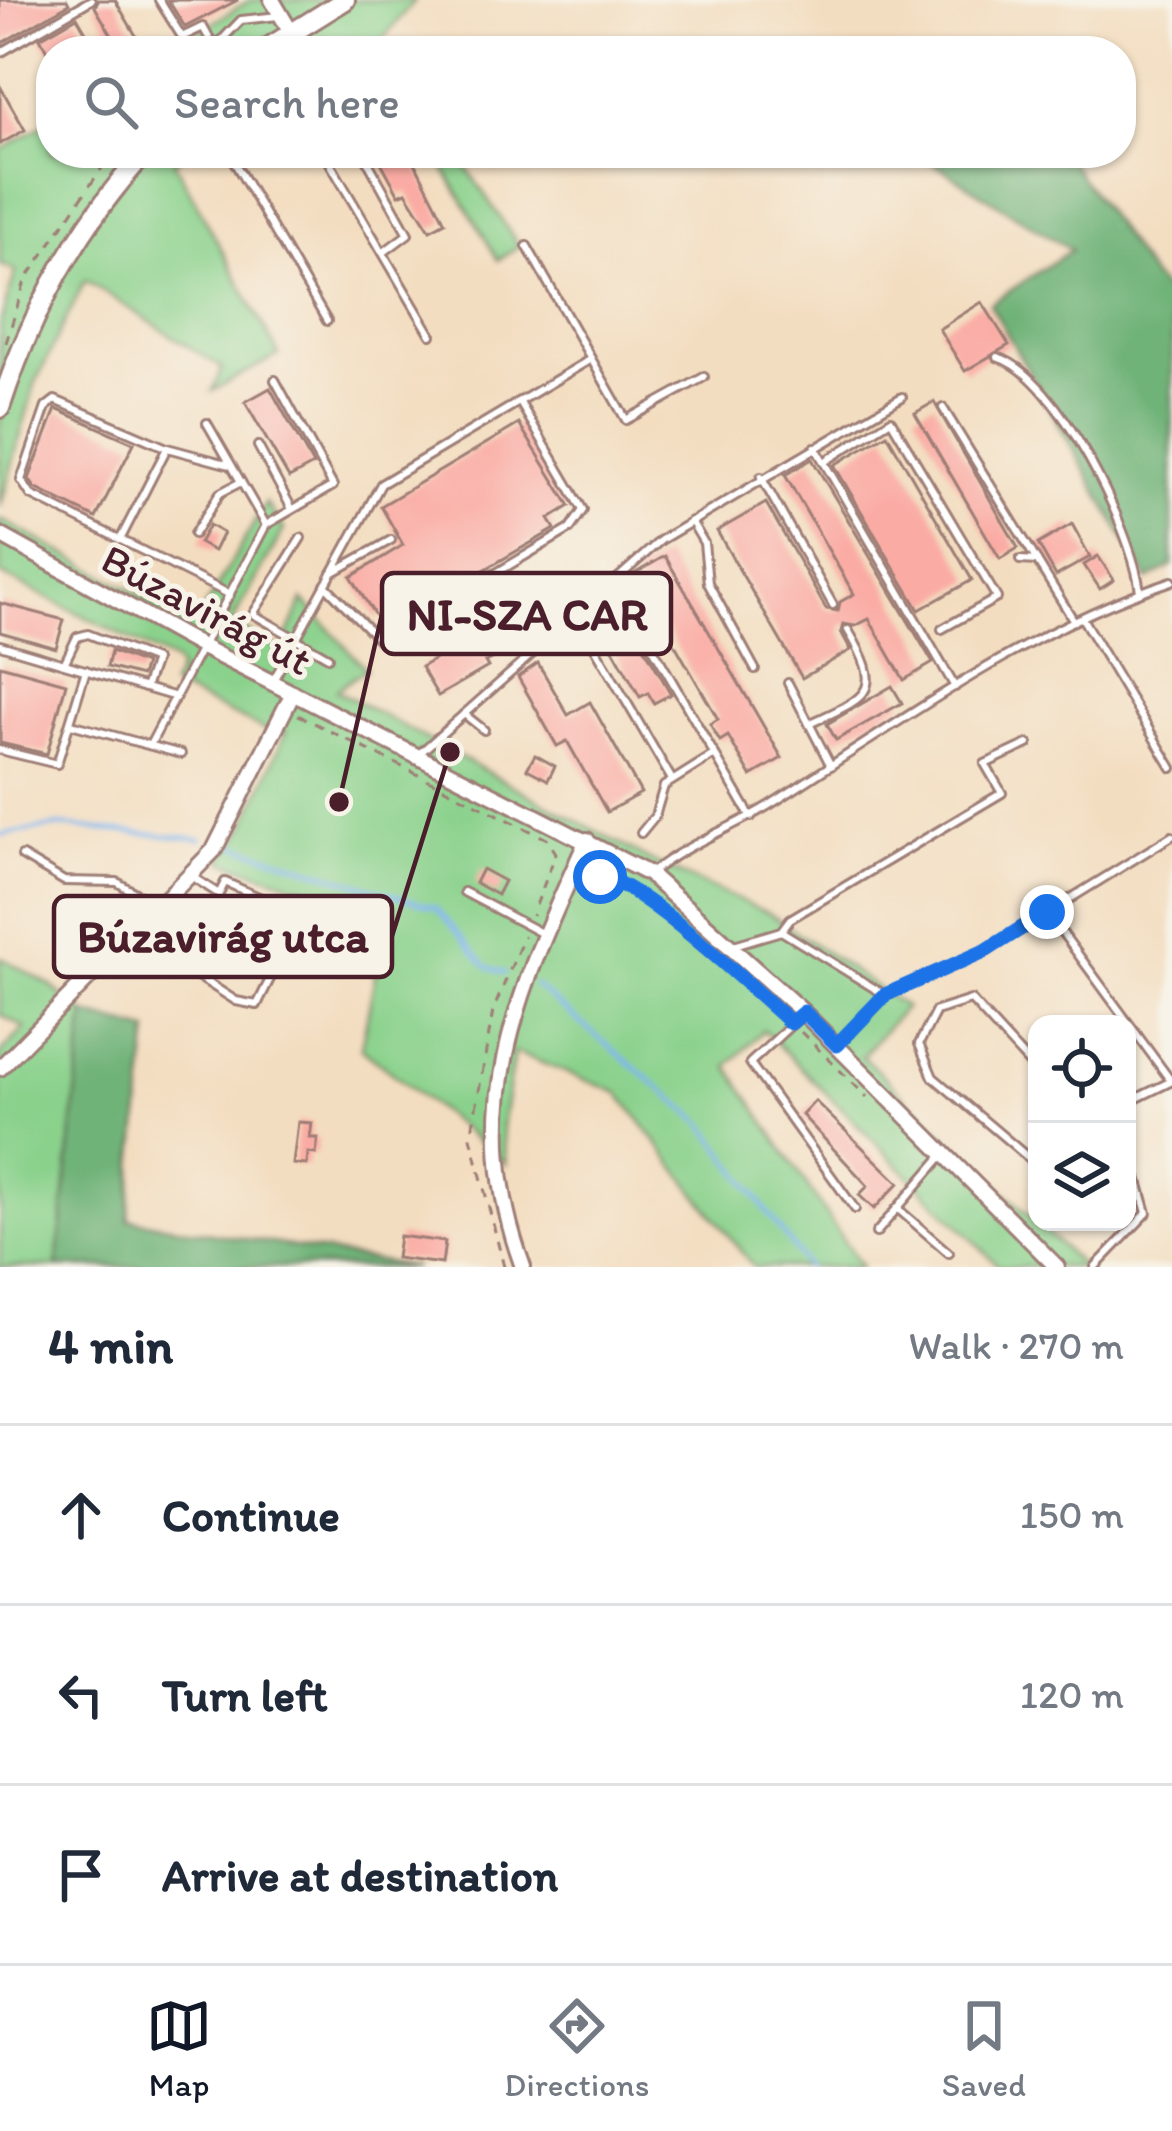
<!DOCTYPE html>
<meta charset="utf-8">
<style>
body{margin:0;font-family:Itim,sans-serif;background:#f2f2f3;color:#1f2937}
.controls{position:absolute;right:36px;bottom:36px;display:grid;overflow:hidden;border-radius:24px;box-shadow:0 3px 9px #0004}
.controls button{width:108px;height:108px;display:grid;place-items:center;padding:0;border:0;border-bottom:3px solid #e0e1e3;background:#fff;color:#1f2937;font:60px sans-serif}
.stop{position:absolute;width:36px;height:36px;margin:-27px;border:9px solid #1a73e8;border-radius:50%;background:#fff}
.stop.end{background:#1a73e8;border-color:#fff;box-shadow:0 3px 12px #0008}
.list{margin:0;padding:0;list-style:none}
h2{display:flex;justify-content:space-between;align-items:center;height:156px;margin:0;padding:0 48px;font-size:51px}
h2 small{font-size:39px;font-weight:400;color:#747a83}
.list li{display:grid;grid-template-columns:78px 1fr auto;gap:36px;align-items:center;box-sizing:border-box;height:180px;padding:0 48px;border-top:3px solid #e0e1e3}
.list b{display:block;font-size:45px;white-space:nowrap}
.list em{font-size:39px;font-style:normal;color:#747a83}
.icon{flex:none;width:66px;height:66px;fill:none;stroke:currentColor;stroke-width:2;stroke-linecap:round;stroke-linejoin:round}
.map{position:relative;flex:none;width:1172px;height:1267px;overflow:hidden}
.search{position:absolute;background:#fff;box-shadow:0 3px 9px #0004;left:36px;right:36px;top:36px;height:132px;display:flex;align-items:center;gap:30px;box-sizing:border-box;padding:0 42px;border-radius:48px;color:#747a83;font-size:45px}
.sheet{height:696px;background:#fff}
nav{display:flex;justify-content:space-around;align-items:center;box-sizing:border-box;height:168px;border-top:3px solid #e0e1e3;background:#fff;font-size:33px;color:#747a83}
nav a{display:grid;justify-items:center;gap:6px}
nav .on{color:#111827}
.map>svg:first-child{display:block}
.green{fill:#8ad18c;stroke:#6a785c;stroke-width:3}
.forest{fill:#6fb378;stroke:#5c6952;stroke-width:3}
.lines{fill:none;stroke-linecap:round;stroke-linejoin:round}
.stream{stroke:#7db5ed;stroke-width:4.5}
.building{fill:#faaca4}
.lane-casing{stroke:#9e7e76;stroke-width:12}
.street-casing{stroke:#9e7e76;stroke-width:20}
.secondary-casing{stroke:#9e7e76;stroke-width:24}
.path{stroke:#9e7e76;stroke-width:3;stroke-dasharray:9 9;stroke-linecap:butt}
.lane{stroke:#fff;stroke-width:6}
.street{stroke:#fff;stroke-width:14}
.secondary{stroke:#fff;stroke-width:18}
.route{stroke:#1a73e8;stroke-width:15}
.labels{text-anchor:middle;stroke-width:10;stroke-linejoin:round;paint-order:stroke}
.street-label{font-size:42px;fill:#4a1f2b;stroke:#f7f3e8}
.leader{fill:none;stroke:#4a1f2b;stroke-width:4.5}
.callout-dot{fill:#4a1f2b;stroke:#f7f3e8;stroke-width:4.5}
.callout{fill:#f7f3e8;stroke:#4a1f2b;stroke-width:4.5}
.callout-label{font-size:45px;text-anchor:middle;font-weight:bold;fill:#4a1f2b}
</style>
<div class="map">
<svg width="1172" height="1267" viewBox="0 0 1172 1267">
<rect width="100%" height="100%" fill="#f7f3e8"/>
<filter id="ink" filterUnits="userSpaceOnUse"><feTurbulence type="fractalNoise" baseFrequency=".00833" numOctaves="2"/><feDisplacementMap in="SourceGraphic" scale="24" xChannelSelector="R" yChannelSelector="G"/><feConvolveMatrix kernelMatrix="1 2 1 2 8 2 1 2 1" color-interpolation-filters="sRGB"/></filter>
<filter id="wash" filterUnits="userSpaceOnUse"><feTurbulence type="fractalNoise" baseFrequency=".004" numOctaves="4" result="noise"/><feDisplacementMap in="SourceGraphic" scale="48" xChannelSelector="R" yChannelSelector="G"/><feGaussianBlur stdDeviation="2.7" result="paint"/><feColorMatrix in="noise" values="0 0 0 0 0 0 0 0 0 0 0 0 0 0 0 0 0 1.4 0 .05"/><feComposite in="paint" operator="in"/></filter>
<g filter="url(#wash)">
<rect width="100%" height="100%" fill="#f3ddc0"/>
<g class="green">
<path d="M250,0h165l-33,40 7,11h-14l-4,-6 -10,6h-195z"/>
<path d="M51,120v33h136l-13,9 105,193 -67,36 10,-23 -137,-88 -50,104 -35,124v-185l16,-52 -16,-6v-114z"/>
<path d="M435,153h22l62,93 -21,14z"/>
<path d="M266,503l18,26 -52,94 49,27 22,-50 63,69 -30,21 321,174 113,50 135,93 -43,49 221,211h-83l-237,-237 -35,36 133,201h-108l-134,-174 -105,-41 -12,74 4,38 -145,-116 26,-134 -165,-53 22,-32 42,-98 -21,-1 -94,-44 8,-16 -4,-8 -175,-88v-55l195,105z"/>
<path d="M0,957l50,28 35,29 -28,253h-57v-213l25,-26 -25,-14z"/>
</g>
<g class="forest">
<path d="M917,153h147l88,125 20,20v268l-24,14 -158,-276 81,-54z"/>
<path d="M85,1014l64,17 -21,188 287,48h-358z"/>
</g>
<g class="lines">
<g class="stream">
<path d="M0,835l60,-9 141,13"/>
<path d="M228,843l208,65 51,59 18,6"/>
<path d="M534,985l169,138 104,144"/>
</g>
</g>
<g id="blocks">
<g class="building">
<path d="M0,0h67l2,4 -69,40z"/>
<path d="M98,0h17l30,51h-24l-26,-44z"/>
<path d="M168,0h70l-53,27z"/>
<path d="M77,17l20,34h-50l-7,-13z"/>
<path d="M0,86l25,44 -25,14z"/>
<path d="M376,153h34l35,69 -15,8 -24,-38 -7,3z"/>
<path d="M982,302l27,43 -44,26 -26,-42z"/>
<path d="M270,388l43,77 -24,13 -44,-76z"/>
<path d="M934,402l84,146 -18,11 -85,-146z"/>
<path d="M56,409l78,34 -38,75 -61,-30 -6,-9z"/>
<path d="M519,424l51,82 -21,13 6,10 -118,68 -6,-9 -55,29 -25,-40 52,-32 -22,-39z"/>
<path d="M887,434l85,146 -53,30 -85,-145z"/>
<path d="M812,459l121,204 -29,17 -35,-61 -14,7 -12,-2 -2,8 10,18 -49,28 -85,-147 49,-28 60,106 12,2 2,-9 14,-8 -69,-119z"/>
<path d="M1072,524l18,33 -34,19 -18,-32z"/>
<path d="M209,525l14,8 -9,18 -15,-8z"/>
<path d="M665,556l117,202 -31,18 -23,-40 -8,5 -10,-17 8,-5 -84,-145z"/>
<path d="M1098,556l16,24 -14,9 -16,-24z"/>
<path d="M0,603l64,17 -8,28 -56,-16z"/>
<path d="M532,605l17,24 -64,33 3,5 -50,29 -17,-29z"/>
<path d="M622,609l49,85 -17,9 -6,-10 -8,4 -42,-75z"/>
<path d="M111,651l34,13 -4,12 -34,-9z"/>
<path d="M538,663l30,52 22,-13 51,91 -34,19 -40,-71 -10,5 -39,-69z"/>
<path d="M0,665l66,18 -19,71 -47,-11z"/>
<path d="M892,686l10,17 -66,37 -9,-16z"/>
<path d="M535,755l20,11 -7,14 -21,-11z"/>
<path d="M482,869l22,12 -7,14 -22,-12z"/>
<path d="M815,1101l84,82 -25,26 -15,-14 9,-9 -66,-71z"/>
<path d="M298,1122l14,1 -2,15h8l-2,16 -8,-1 -1,12 -14,-1z"/>
<path d="M399,1236l46,6 -3,22 -46,-6z"/>
</g>
</g>
</g>
<g filter="url(#ink)">
<use href="#blocks" fill-opacity="0" stroke="#9e7e76" stroke-width="3"/>
<g class="lines">
<g class="lane-casing">
<g id="lane">
<path d="M159,0l23,37 21,-10 11,20"/>
<path d="M293,35l11,16"/>
<path d="M214,48l27,-28 37,-4"/>
<path d="M0,53l91,-53"/>
<path d="M235,153l-2,7 94,161"/>
<path d="M324,153l107,182"/>
<path d="M363,153l45,81 -24,18"/>
<path d="M527,246l99,174 78,-43"/>
<path d="M997,357c61,18 136,174 143,235"/>
<path d="M943,408l131,213"/>
<path d="M207,423l59,102"/>
<path d="M258,446l34,63"/>
<path d="M815,447l140,240"/>
<path d="M167,448l63,17"/>
<path d="M824,462l67,-42 106,178 -55,31"/>
<path d="M761,477l72,128"/>
<path d="M691,521l13,22 4,40 47,86"/>
<path d="M194,534l26,-41 21,-11"/>
<path d="M301,538l-48,76 75,43"/>
<path d="M120,540l47,-92 -112,-48 -9,7 -25,73 10,15 188,94 11,6"/>
<path d="M1020,560l17,1"/>
<path d="M332,573l59,-33"/>
<path d="M614,581l137,236"/>
<path d="M325,585l56,57 189,-113 13,-19 -64,-109"/>
<path d="M574,612l97,166"/>
<path d="M491,617l42,-21 30,30"/>
<path d="M1082,618l90,150"/>
<path d="M0,645l176,52"/>
<path d="M65,662l12,-25 11,-3 67,26 -10,28"/>
<path d="M274,679l107,-195 210,-125"/>
<path d="M788,683l43,83"/>
<path d="M464,714l20,16"/>
<path d="M71,724l110,30"/>
<path d="M809,724c60,-28 76,-31 39,-94"/>
<path d="M150,745l116,-220 67,-39 -58,-106"/>
<path d="M0,750l57,14 29,-94"/>
<path d="M420,753l241,-213 241,-143"/>
<path d="M641,833l14,-17 9,-30 51,-32"/>
<path d="M22,856l42,25 53,1 40,24"/>
<path d="M652,872c36,-29 81,-44 119,-68 129,-82 256,-175 401,-223"/>
<path d="M191,876l28,18 6,-12 61,27 -16,24"/>
<path d="M464,892l79,42"/>
<path d="M1047,912l124,169"/>
<path d="M781,931l9,-12 212,-126 -17,-29 43,-20"/>
<path d="M134,935l102,66 21,4 15,-30 -40,-25"/>
<path d="M734,945l47,-14 104,64"/>
<path d="M804,1013l-54,50 105,146"/>
<path d="M837,1045l48,-50 102,-45 185,-114"/>
<path d="M1037,1072l-66,-72 -35,11 -17,33 14,33 104,88"/>
<path d="M1127,1103l45,-22"/>
<path d="M897,1208l52,45"/>
<path d="M876,1233l67,-78"/>
<path d="M1095,1267l52,-54 -20,-71"/>
</g>
</g>
<g class="street-casing">
<g id="street">
<path d="M272,0l19,32"/>
<path d="M0,535l204,113 445,226 155,139 253,254"/>
<path d="M0,1068l214,-218 79,-157"/>
<path d="M523,1267c-60,-164 -3,-278 64,-427"/>
</g>
</g>
<g class="secondary-casing">
<g id="secondary">
<path d="M263,51l82,-51"/>
<path d="M0,408c31,-96 77,-181 145,-255"/>
</g>
</g>
<g class="path">
<path d="M233,51l14,-8"/>
<path d="M6,343l19,-62 87,-128"/>
<path d="M298,715l249,124 9,14 -24,63"/>
<path d="M581,891l6,-10 24,-4 174,141"/>
<path d="M801,1032l66,65"/>
<path d="M504,1267l-33,-130 22,-126 31,-75"/>
</g>
<use href="#lane" class="lane"/>
<use href="#street" class="street"/>
<use href="#secondary" class="secondary"/>
</g>
</g>
<g class="lines" filter="url(#ink)">
<path class="route" d="M600,877c38,3 157,116 191,146l13,-11 33,33 48,-50 102,-45 60,-38"/>
</g>
<g class="labels">
<g class="street-label">
<text transform="translate(207 609) rotate(28)" y="15">Búzavirág út</text>
</g>
</g>
<path class="leader" d="M339 802L382 614M450 752L392 936"/>
<g class="callout-dot">
<circle cx="339" cy="802" r="12"/>
<circle cx="450" cy="752" r="12"/>
</g>
<g class="callout">
<rect x="382" y="573" width="289" height="81" rx="12"/>
<rect x="54" y="896" width="338" height="81" rx="12"/>
</g>
<g class="callout-label">
<text x="527" y="630">NI-SZA CAR</text>
<text x="223" y="952">Búzavirág utca</text>
</g>
</svg>
<div class="controls">
<button><svg class="icon" aria-label="locate" viewBox="0 0 24 24"><circle cx="12" cy="12" r="6"/><path d="M12 2v4M12 18v4M2 12h4M18 12h4"/></svg></button>
<button><svg class="icon" aria-label="layers" viewBox="0 0 24 24"><path d="M12 4l9 5-9 5-9-5zM3 14l9 5 9-5"/></svg></button>
</div>
<div class="stop" style="left:600px;top:877px"></div>
<div class="stop end" style="left:1047px;top:912px"></div>
<div class="search"><svg class="icon" aria-label="search" viewBox="0 0 24 24"><circle cx="10" cy="10" r="6"/><path d="M15 15l6 6"/></svg>Search here</div>
</div>
<section class="sheet">
<h2>4 min<small>Walk · 270 m</small></h2>
<ul class="list">
<li><svg class="icon" aria-label="ahead" viewBox="0 0 24 24"><path d="M12 20V5M6 11l6-6 6 6"/></svg><div><b>Continue</b></div><em>150 m</em></li>
<li><svg class="icon" aria-label="left" viewBox="0 0 24 24"><path d="M17 20v-9H6M10 6l-5 5 5 5"/></svg><div><b>Turn left</b></div><em>120 m</em></li>
<li><svg class="icon" aria-label="arrive" viewBox="0 0 24 24"><path d="M6 21V4h12l-3 4 3 4H6"/></svg><div><b>Arrive at destination</b></div></li>
</ul>
</section>
<nav>
<a class="on"><svg class="icon" aria-label="map" viewBox="0 0 24 24"><path d="M3 6l6-2 6 2 6-2v14l-6 2-6-2-6 2zM9 4v14M15 6v14"/></svg>Map</a>
<a><svg class="icon" aria-label="directions" viewBox="0 0 24 24"><path d="M12 3l9 9-9 9-9-9zM9 14v-3h6M13 9l2 2-2 2"/></svg>Directions</a>
<a><svg class="icon" aria-label="saved" viewBox="0 0 24 24"><path d="M7 4h10v16l-5-4-5 4z"/></svg>Saved</a>
</nav>
